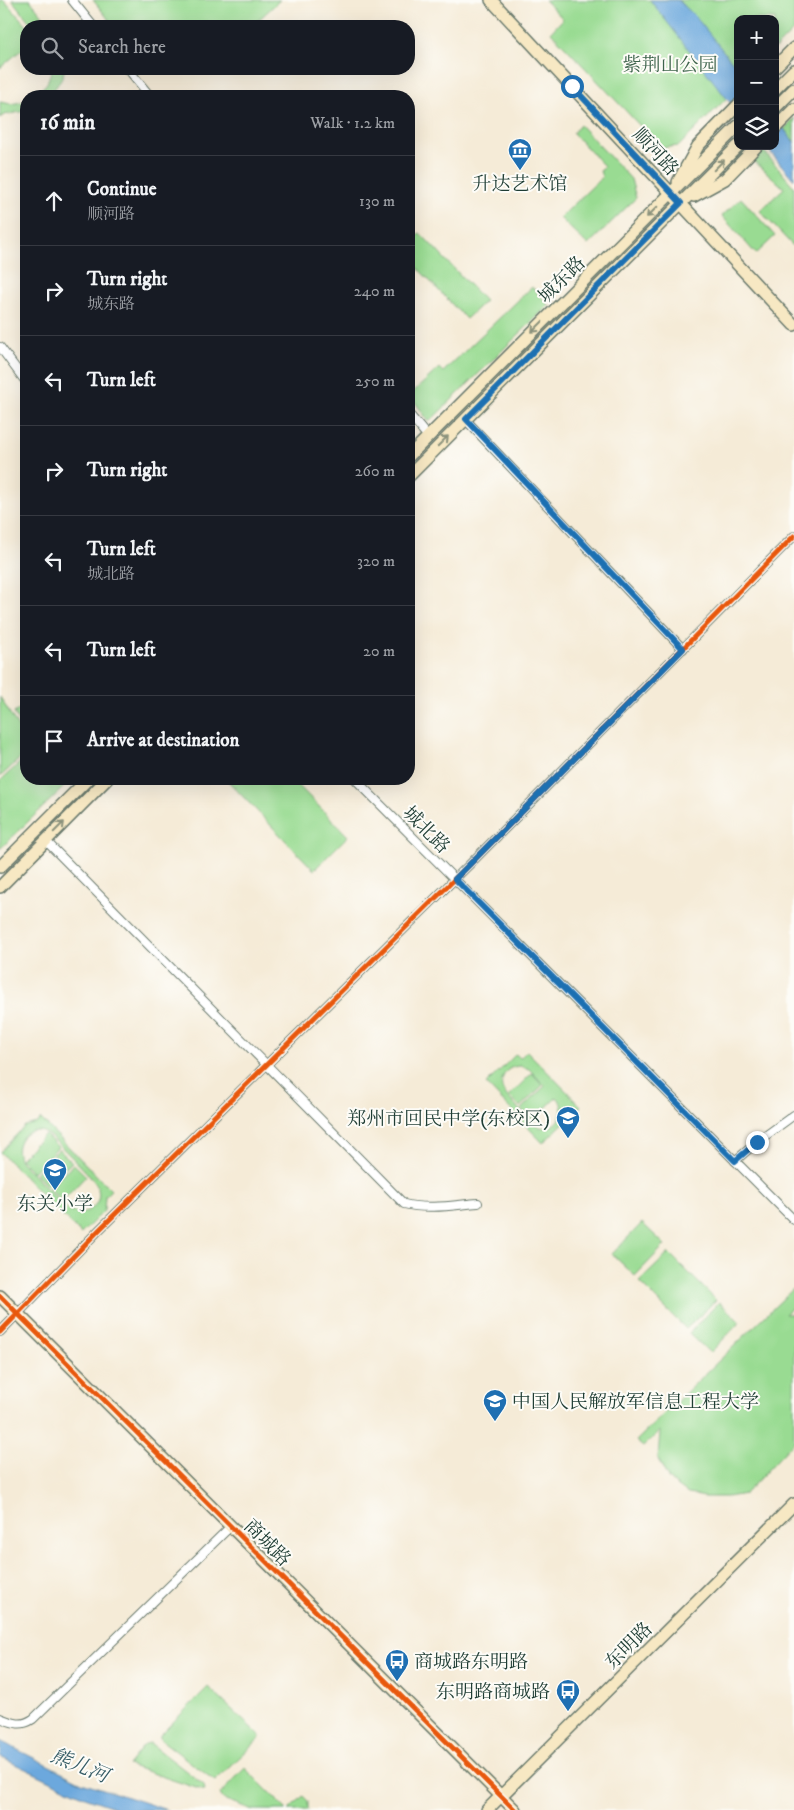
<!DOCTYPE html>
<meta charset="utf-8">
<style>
body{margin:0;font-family:"IM FELL DW Pica","Noto Serif SC",serif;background:#20242c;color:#f1f3f6}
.controls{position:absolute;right:15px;top:15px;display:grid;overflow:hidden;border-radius:10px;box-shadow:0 5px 20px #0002}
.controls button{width:45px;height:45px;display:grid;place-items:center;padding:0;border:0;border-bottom:1px solid #363941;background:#171b24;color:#f1f3f6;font:25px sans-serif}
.stop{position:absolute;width:15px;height:15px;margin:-11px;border:4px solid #1f6fb2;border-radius:50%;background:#fff}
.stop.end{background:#1f6fb2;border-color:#fff;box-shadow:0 1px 5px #0008}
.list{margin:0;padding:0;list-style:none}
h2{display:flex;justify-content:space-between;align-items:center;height:65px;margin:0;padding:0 20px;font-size:21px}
h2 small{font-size:16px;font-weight:400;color:#9ea1a6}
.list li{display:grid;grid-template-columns:32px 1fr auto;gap:15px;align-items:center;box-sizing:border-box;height:90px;padding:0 20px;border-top:1px solid #363941}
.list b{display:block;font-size:19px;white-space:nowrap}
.list p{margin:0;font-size:16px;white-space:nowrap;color:#9ea1a6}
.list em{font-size:16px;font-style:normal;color:#9ea1a6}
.icon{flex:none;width:28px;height:28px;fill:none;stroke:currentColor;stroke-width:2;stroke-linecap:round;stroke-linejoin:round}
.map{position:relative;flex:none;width:794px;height:1810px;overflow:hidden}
.search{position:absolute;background:#171b24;box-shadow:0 5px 20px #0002;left:20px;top:20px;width:395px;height:55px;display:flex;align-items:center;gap:12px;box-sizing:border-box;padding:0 18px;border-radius:20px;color:#9ea1a6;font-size:19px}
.panel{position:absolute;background:#171b24;box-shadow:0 5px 20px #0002;left:20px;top:90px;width:395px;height:695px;border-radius:20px}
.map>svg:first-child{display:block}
.green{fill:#99db92;stroke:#5c8c63;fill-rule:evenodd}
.water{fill:#6ca8dd;stroke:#467288}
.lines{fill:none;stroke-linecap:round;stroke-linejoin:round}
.street-casing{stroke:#6a7a6d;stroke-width:10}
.secondary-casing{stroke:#6a7a6d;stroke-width:14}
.street{stroke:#fff;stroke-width:8}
.secondary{stroke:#f7e8c3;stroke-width:11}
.cycleway-casing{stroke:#fdfcf7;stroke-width:8}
.cycleway{stroke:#e8590c;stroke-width:5}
.oneway{stroke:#8b927c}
.route{stroke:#1f6fb2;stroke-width:6}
.labels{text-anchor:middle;stroke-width:4;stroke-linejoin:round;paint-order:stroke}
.park-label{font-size:19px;fill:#3e644c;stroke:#fdfcf7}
.street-label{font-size:19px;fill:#1f3d34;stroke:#fdfcf7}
.poi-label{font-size:19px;fill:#1f3d34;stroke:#fdfcf7}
.water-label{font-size:20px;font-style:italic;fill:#365d67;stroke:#fdfcf7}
</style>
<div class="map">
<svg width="794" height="1810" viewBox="0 0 794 1810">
<rect width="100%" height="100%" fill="#fdfcf7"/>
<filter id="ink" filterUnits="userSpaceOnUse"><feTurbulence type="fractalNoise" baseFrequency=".02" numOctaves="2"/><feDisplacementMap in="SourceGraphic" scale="10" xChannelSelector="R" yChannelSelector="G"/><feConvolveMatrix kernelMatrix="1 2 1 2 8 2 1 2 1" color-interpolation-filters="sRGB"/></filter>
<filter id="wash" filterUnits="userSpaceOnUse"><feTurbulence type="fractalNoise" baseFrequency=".0096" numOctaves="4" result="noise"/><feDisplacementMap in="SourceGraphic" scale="20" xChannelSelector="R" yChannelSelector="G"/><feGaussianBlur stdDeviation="1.12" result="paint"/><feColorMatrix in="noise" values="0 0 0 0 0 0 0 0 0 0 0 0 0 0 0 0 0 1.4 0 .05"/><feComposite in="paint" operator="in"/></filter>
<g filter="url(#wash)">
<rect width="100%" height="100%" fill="#f5ebd7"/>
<g class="green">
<path d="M0,0h4l23,26 -1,20 -26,22z"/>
<path d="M12,0h18l21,26h-18z"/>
<path d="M93,0h187l-28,26h-138z"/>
<path d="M545,0h249v30l-19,19v-30h-37v68l-59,59 -18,2 -110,-116 12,-13z"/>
<path d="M52,69h13l-4,11 -12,16h-14l12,-13z"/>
<path d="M26,101v10l-22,4 -4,3v-16l11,2z"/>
<path d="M794,118v24l-10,-13z"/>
<path d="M580,125l51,54 5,19 -48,47 -28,-27 42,-41 -2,-6 4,-5 -31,-33z"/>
<path d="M763,150l31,37v60l-34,-36 24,-23 -32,-29z"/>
<path d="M741,198l34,38 -19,18 -34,-38z"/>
<path d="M420,233l65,68 -19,18 -57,-60v-16z"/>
<path d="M532,287l17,18 -120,117 -19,-27 29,-27 4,4z"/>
<path d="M0,697l26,43v13l-26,24z"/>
<path d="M26,704v32l-12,-23z"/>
<path d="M26,757v22h46l-72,70v-68z"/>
<path d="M226,779h66l56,57 -34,34z"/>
<path d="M527,1051l54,55 -38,37 -57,-59 30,-30 4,4zM521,1066l8,3 16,17 -24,23 12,11 24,-23c12,13 0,34 -17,30 -7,-2 -32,-29 -36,-35 -3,-5 -3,-10 -1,-15 3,-8 10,-11 18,-11z"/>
<path d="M532,1073l11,12 -23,22 -11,-11z"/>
<path d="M41,1119l70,71 -6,6 -1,15 -23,23 -81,-82 25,-26 12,-3zM34,1131c4,0 8,0 12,2 6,4 49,46 51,53 8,19 -13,33 -29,24l-48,-49c-6,-13 -1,-27 14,-30z"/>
<path d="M45,1134l13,13 -25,25 -13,-13z"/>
<path d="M59,1149l13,13 -25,24 -12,-13z"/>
<path d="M74,1164l12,12 -24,25 -13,-13z"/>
<path d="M642,1223l23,22 -30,31 -23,-22z"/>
<path d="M669,1253l47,47 -30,29 -47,-47z"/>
<path d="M794,1288v18l-9,8h9v128l-49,52 -18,3h-22l-17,-3 -19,-14 -11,-21 2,-28 -17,16 -7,-6z"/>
<path d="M719,1302l21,20 -30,31 -21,-20z"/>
<path d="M208,1687l52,49v2l-45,43 -55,-42v-4z"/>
<path d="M150,1743l54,42 1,6 -77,-26 17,-21z"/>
<path d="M245,1768l42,42h-34l-30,-11 -3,-5z"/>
<path d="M303,1796l5,5v9h-19z"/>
</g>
<g class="water">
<path d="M650,0h28l17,16 38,47 5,6v44z"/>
<path d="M775,117l19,25v38l-29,-34h10z"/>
<path d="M0,1741l82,41 85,28h-44l-7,-2 -31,-11 -85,-40z"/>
</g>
</g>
<g filter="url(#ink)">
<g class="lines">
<g class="street-casing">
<g id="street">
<path d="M72,0l21,26"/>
<path d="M128,69l22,27"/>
<path d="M0,347l26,35"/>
<path d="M409,414l19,23"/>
<path d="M465,419l218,230"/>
<path d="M355,779l439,441"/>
<path d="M46,841l358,363c24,6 50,1 74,-1"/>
<path d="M735,1161l22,-19 37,-27"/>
<path d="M0,1332l99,-102 371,-366 324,-328"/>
<path d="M0,1718c13,5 21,9 33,1l198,-193"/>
</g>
</g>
<g class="secondary-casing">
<g id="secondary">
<path d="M491,0l303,325"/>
<path d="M775,67l19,-19"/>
<path d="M775,89l19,-19"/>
<path d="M775,108l19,-19"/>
<path d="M775,128l19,-19"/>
<path d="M678,182l20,-36 40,-41"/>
<path d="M694,196l31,-17 32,-33"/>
<path d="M409,456l329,-330"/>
<path d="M409,476l329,-330"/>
<path d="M0,867l88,-88"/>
<path d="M0,887l107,-108"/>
<path d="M0,1296l515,514"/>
<path d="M487,1810l307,-306"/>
</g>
</g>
<use href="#street" class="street"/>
<use href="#secondary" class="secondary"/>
<g class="cycleway-casing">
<g id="cycleway">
<path d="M0,1296l515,514"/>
<path d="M0,1332l99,-102 371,-366 324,-328"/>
</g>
</g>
<use href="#cycleway" class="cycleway"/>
</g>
<defs><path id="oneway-shaft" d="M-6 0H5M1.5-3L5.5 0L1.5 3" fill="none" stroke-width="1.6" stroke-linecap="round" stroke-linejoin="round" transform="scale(1.25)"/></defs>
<g class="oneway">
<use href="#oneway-shaft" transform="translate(719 165) rotate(-45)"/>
<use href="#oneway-shaft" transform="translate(652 212) rotate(135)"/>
<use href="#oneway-shaft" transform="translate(537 327) rotate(135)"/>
<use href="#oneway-shaft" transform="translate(443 441) rotate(-45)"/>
<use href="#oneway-shaft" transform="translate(59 827) rotate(-45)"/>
</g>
</g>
<g class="lines" filter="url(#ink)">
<path class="route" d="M572,86l109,117 -215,216 217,230 -228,230 280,282 22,-19"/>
</g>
<defs>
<g id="museum-pin" transform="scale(1.25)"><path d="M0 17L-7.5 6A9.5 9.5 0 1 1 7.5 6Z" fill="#1f6fb2" stroke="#fdfcf7"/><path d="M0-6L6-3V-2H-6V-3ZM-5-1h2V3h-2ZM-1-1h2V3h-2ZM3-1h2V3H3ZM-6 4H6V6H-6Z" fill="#fff"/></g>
<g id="school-pin" transform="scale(1.25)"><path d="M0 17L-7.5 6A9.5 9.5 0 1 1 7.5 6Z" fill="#1f6fb2" stroke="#fdfcf7"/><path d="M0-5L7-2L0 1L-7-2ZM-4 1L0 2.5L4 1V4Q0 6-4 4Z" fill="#fff"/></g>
<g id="university-pin" transform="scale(1.25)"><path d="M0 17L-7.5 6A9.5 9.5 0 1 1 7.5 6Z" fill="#1f6fb2" stroke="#fdfcf7"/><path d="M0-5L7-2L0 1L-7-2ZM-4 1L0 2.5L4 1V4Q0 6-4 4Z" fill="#fff"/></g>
<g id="bus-pin" transform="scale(1.25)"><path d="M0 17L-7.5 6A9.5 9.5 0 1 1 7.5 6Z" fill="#1f6fb2" stroke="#fdfcf7"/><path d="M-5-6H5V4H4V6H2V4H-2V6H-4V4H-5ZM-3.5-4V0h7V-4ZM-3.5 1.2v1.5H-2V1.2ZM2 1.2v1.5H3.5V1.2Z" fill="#fff"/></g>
</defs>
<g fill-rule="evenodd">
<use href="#museum-pin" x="520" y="150"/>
<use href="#school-pin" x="568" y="1118"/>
<use href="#school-pin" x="55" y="1170"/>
<use href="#university-pin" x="495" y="1401"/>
<use href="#bus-pin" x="397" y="1661"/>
<use href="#bus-pin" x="568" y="1691"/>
</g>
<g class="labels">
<g class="park-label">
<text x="670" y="71">紫荆山公园</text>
</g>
<g class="street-label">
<text transform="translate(656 151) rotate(47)" y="7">顺河路</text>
<text transform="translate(561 279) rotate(-45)" y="7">城东路</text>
<text transform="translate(427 829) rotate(45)" y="7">城北路</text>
<text transform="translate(268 1542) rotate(45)" y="7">商城路</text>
<text transform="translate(628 1645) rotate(-45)" y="7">东明路</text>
</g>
<g class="poi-label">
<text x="520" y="190">升达艺术馆</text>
<text x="550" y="1125" text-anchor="end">郑州市回民中学(东校区)</text>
<text x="55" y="1210">东关小学</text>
<text x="512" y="1408" text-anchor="start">中国人民解放军信息工程大学</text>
<text x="414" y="1668" text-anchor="start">商城路东明路</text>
<text x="550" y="1698" text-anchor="end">东明路商城路</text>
</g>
<g class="water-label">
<text transform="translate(80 1765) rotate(22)" y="7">熊儿河</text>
</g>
</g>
</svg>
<div class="controls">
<button>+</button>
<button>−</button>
<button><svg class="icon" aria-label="layers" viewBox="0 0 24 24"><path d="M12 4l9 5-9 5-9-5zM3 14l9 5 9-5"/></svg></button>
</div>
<div class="stop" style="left:572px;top:86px"></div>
<div class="stop end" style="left:757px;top:1142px"></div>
<div class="search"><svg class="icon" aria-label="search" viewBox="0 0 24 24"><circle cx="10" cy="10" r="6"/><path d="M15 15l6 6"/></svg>Search here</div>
<section class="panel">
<h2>16 min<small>Walk · 1.2 km</small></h2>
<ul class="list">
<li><svg class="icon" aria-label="ahead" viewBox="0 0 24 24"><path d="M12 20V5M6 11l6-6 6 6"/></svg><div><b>Continue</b><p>顺河路</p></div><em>130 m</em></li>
<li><svg class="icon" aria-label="right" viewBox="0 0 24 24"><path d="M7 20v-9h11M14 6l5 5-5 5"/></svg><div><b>Turn right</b><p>城东路</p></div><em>240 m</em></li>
<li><svg class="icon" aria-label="left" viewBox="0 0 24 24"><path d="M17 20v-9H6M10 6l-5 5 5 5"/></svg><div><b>Turn left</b></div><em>250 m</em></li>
<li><svg class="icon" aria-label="right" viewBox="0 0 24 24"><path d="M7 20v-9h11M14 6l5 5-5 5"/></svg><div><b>Turn right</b></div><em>260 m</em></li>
<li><svg class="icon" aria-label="left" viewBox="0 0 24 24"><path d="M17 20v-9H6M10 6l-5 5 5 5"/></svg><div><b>Turn left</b><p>城北路</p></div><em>320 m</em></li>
<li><svg class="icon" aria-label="left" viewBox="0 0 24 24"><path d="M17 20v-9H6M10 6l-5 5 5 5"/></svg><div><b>Turn left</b></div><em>20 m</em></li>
<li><svg class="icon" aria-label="arrive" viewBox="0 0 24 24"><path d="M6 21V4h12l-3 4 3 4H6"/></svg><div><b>Arrive at destination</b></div></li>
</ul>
</section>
</div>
